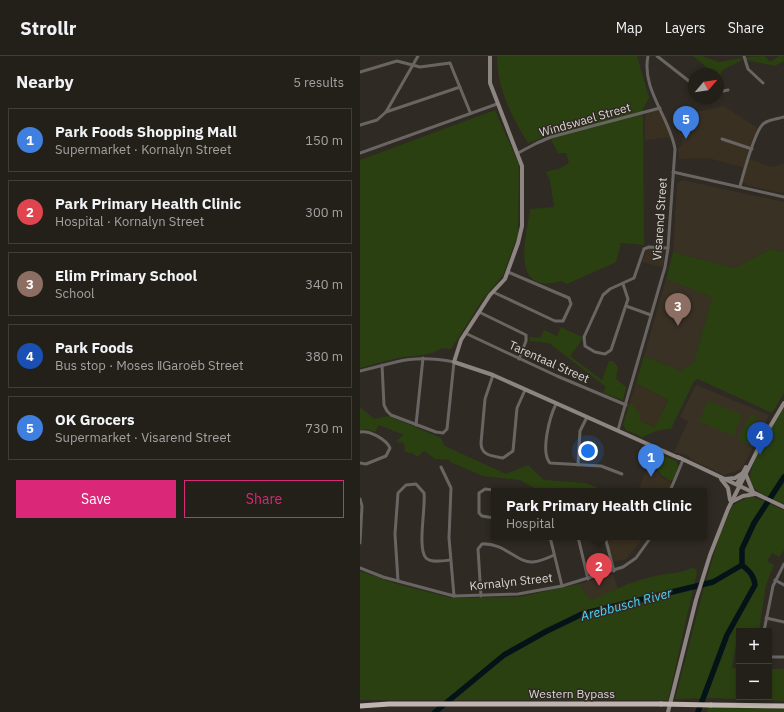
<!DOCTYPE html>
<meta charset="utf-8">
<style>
body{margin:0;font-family:"IBM Plex Sans",sans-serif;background:#2f2d27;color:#f1f3f6}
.controls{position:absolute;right:12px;bottom:12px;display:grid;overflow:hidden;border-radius:0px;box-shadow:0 2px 6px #0003}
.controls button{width:36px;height:36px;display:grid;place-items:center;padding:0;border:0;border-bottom:1px solid #403e39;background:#23201a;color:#f1f3f6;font:20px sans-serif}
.compass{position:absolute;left:328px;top:12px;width:36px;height:36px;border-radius:50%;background:#23201a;box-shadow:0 2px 6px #0003;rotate:61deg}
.you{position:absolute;left:228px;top:395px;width:14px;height:14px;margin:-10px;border:3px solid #fff;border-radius:50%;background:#1a73e8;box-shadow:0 0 0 6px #1a73e833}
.badge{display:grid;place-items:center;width:26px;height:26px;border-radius:50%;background:#db2777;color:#fff;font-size:13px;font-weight:700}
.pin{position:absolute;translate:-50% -33px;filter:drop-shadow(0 1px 2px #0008)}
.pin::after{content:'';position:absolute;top:21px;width:14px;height:12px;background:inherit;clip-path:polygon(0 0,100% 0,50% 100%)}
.popup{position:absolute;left:131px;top:432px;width:216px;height:52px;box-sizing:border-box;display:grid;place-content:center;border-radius:0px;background:#23201a;filter:drop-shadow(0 1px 3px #0005);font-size:13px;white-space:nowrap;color:#a3a3a2}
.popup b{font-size:15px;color:#f1f3f6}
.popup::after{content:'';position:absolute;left:50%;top:100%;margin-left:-8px;border:8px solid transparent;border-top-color:#23201a}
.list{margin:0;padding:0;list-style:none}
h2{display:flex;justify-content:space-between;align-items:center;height:52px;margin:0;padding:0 16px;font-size:17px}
h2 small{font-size:13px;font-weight:400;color:#a3a3a2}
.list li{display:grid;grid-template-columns:26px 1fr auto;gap:12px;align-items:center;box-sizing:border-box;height:64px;margin:0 8px 8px;padding:0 8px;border:1px solid #403e39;border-radius:0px}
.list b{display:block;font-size:15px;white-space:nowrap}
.list p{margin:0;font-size:13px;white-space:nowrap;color:#a3a3a2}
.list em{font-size:13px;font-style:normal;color:#a3a3a2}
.actions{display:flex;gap:8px;padding:12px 16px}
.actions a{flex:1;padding:9px 0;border:1px solid #db2777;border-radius:0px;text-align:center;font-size:14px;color:#db2777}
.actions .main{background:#db2777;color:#fff}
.map{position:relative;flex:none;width:424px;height:656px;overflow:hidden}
header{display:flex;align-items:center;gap:24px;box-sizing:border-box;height:56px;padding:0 20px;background:#23201a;border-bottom:1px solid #403e39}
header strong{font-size:19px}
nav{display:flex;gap:22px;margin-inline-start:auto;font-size:14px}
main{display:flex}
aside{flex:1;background:#23201a}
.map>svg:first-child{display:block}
.commercial{fill:#3a3021}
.built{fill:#3a3125}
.green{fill:#2b4011}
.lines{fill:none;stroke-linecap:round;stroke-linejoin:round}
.river{stroke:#031317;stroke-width:5.5}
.street{stroke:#696562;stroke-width:3}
.secondary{stroke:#8c8581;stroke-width:4}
.highway{stroke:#bfb5ae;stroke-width:5}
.highway-bridge{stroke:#bfb5ae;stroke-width:5}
.labels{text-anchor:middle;stroke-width:3;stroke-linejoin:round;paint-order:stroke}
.street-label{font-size:12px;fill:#dbd8d3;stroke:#2f2a23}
.water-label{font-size:13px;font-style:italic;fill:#4ed4f4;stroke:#2f2a23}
</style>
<header>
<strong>Strollr</strong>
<nav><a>Map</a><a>Layers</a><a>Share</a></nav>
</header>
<main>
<aside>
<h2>Nearby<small>5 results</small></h2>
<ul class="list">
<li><span class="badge" style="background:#3f7fe0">1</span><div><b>Park Foods Shopping Mall</b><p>Supermarket · Kornalyn Street</p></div><em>150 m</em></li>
<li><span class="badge" style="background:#e0444e">2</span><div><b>Park Primary Health Clinic</b><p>Hospital · Kornalyn Street</p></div><em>300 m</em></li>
<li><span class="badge" style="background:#8d6e63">3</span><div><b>Elim Primary School</b><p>School</p></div><em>340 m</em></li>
<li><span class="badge" style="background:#1a4fb4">4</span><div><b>Park Foods</b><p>Bus stop · Moses ǁGaroëb Street</p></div><em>380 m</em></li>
<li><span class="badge" style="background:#3f7fe0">5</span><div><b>OK Grocers</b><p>Supermarket · Visarend Street</p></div><em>730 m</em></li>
</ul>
<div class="actions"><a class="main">Save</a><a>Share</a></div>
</aside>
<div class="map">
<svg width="424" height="656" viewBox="0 0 424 656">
<rect width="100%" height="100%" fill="#2f2a23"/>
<g class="commercial">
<path d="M364,50l35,23 -12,29 24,9 13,-3v27l-3,2 -34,-8 -6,-4 4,-13 -37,-10 -29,1 -1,-10 5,-5 -10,-27z"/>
<path d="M300,52l12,29 -27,3v-27z"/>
<path d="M290,193h15l-2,18 -21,-5 5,-12z"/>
<path d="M276,327l31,17 -11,27 -16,-6 -10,-19z"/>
<path d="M290,406l11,15 12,7 -3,7h-32z"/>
<path d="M246,481h38l-18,22 -13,3z"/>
</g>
<g class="built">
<path d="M322,124l102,22v50l-14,-3 -35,19 -62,-16 4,-68z"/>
<path d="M306,223l46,18 -18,65 -12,9 -38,-15z"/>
<path d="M336,329l73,30 -27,54 -18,6 -32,-15 -3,-4 -15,-4 14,-31 -8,-4z"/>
<path d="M253,518l5,15 -28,11 -11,-16z"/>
</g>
<g class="green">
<path d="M137,0h140l12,42 -6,11 1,136 -23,-2 -5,19 -49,22 -5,-3c-53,15 -36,-43 -32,-72l24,-2 -4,-27 -4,-8 15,-4 8,-5 -3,-10h-8l-9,-18 -21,8c-17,-27 -31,-55 -31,-87z"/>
<path d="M333,0h9l17,6 23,-4v2l-21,11v17l-3,1v-15h-3z"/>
<path d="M405,0l5,6 9,-6h4l1,5 -9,5 -28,-6 -1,-3z"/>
<path d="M135,54l24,55 -1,69 -15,41 -20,24 -32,50 -9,-1c-13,9 -30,7 -45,10 -13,3 -25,7 -37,10v-208z"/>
<path d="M410,193l14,3v141l-12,20 -74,-34 -4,2 -23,48 -12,1 -17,7 -16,-7 -3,-5 7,-23 10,12v7l15,6 13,-27 -32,-17 8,-27 38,15 12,-9 18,-65 -46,-18 7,-27 62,16z"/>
<path d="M201,271l21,10 -2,6 -10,13 32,24 7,-19h4l5,6 -2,12 10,8 -3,13 -20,-7 3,-6 -57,-44 -19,-2 -1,-4 11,1 4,-8 13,6z"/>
<path d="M348,345l34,14 -9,21 -34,-15z"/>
<path d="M0,351l14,12 15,-3 52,22 4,8 61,28 22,-9 16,15 41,3 21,8h-66l-20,-11 -37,-4 -33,-14 -1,-2 -14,-1 -11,-8 -7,6 -3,-3 -9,-2 -1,-9 -9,-1 9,-7 -25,-10 -4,7 -9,-3 -6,1z"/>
<path d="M424,351v97c-10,-5 -26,-10 -32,-19 -10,-13 24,-64 32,-78z"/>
<path d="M391,358l6,3 -8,16 5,3 -5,9 -11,-6z"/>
<path d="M289,394l27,11 2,5 -4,13 -4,2 -9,-6 -14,-22z"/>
<path d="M388,441h6l30,13v40l-5,7 -7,-4 -5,8 7,4 -8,20 -7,46h-20v13h-3l-4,24 7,1v28h30v-28h15v32l-70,-3 -39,1 28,-108 17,-57 13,-29z"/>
<path d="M334,511l3,5 -29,128h-308v-129l37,13 54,14 68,-1 60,-13 11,16c20,-8 40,-18 61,-23 14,-4 30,-3 43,-10z"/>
<path d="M348,651l76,2v3h-77z"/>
</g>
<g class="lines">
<g class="river">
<path d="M75,656l69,-57 41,-23 37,-18 131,-32 29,-17v-16l12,-26 30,-46"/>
<path d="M338,656l29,-77 28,-50c-1,-10 -6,-14 -13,-20"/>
</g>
<g class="street">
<path d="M297,0l37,29"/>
<path d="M384,0l4,13 15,14"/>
<path d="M0,16l37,-11 23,6 30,-4 20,49"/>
<path d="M358,36l10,-2"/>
<path d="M26,56l74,-25"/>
<path d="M0,69l17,-5 9,-8 32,-56"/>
<path d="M362,83l30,10"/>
<path d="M0,97l137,-49"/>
<path d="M158,97l19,-10 14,-6 109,-29"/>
<path d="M313,116l111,25"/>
<path d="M380,130c4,-14 14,-53 23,-62 6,-5 14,-5 21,-7"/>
<path d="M263,228l5,15 -17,51 -6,4 -10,-2 -10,-6 -1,-9 19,-42 7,-6 24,-11 10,-29 5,-2 19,1"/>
<path d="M133,236l62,29h8l8,-17 -2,-6 -61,-26"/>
<path d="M266,250l25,9"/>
<path d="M119,256l47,23v6l-7,18"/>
<path d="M105,277l92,43 69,29"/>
<path d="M0,315l36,-9c20,-5 38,-4 58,0l-7,67 -4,4 -7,-1 -45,-17 -4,-4 -3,-6 -2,-40"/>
<path d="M133,319l-8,24 -4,44c0,13 12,13 22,15l10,-7 4,-43 8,-18"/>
<path d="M196,348c-6,12 -16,48 -6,59l51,3 21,8"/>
<path d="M56,369l7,-67"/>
<path d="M258,374l47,-163 3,-19 7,-99c-5,-31 -34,-60 -27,-93"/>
<path d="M0,376c9,-2 26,7 30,16l-4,8 -20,8 -6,-1"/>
<path d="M218,409l2,-34 7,-14"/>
<path d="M81,411l10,21 -2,50 5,58"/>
<path d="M310,435l13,-31"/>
<path d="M0,443l2,7 -2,37"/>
<path d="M134,462l-12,-2 -3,-3v-20l6,-4 16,2"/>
<path d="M190,481l12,49"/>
<path d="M218,481l10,42"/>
<path d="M245,481l9,34"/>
<path d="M0,512l23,9 71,19 64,-2 44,-8 61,-19 13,-9 15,-21"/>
<path d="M415,524l9,5"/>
<path d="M38,525l-3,-47 3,-41 8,-8 10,-1 8,9c2,13 -7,56 2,65 5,5 17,3 24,2"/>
<path d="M121,540l-3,-47 4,-5c21,-2 37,20 51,18 7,-1 15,-4 21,-7"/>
<path d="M406,562l18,4"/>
<path d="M404,575l9,-45 11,-22"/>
<path d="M409,601h15"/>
</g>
<g class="secondary">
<path d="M130,0v27l32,83v60l-4,17 -13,36 -15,16 -29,45 -7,22 39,13 186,83"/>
<path d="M408,374l16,-27"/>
<path d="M318,401l106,50"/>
<path d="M386,419l7,17"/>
<path d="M361,423l7,9 2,12"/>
<path d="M365,423l10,-1 8,-5"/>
<path d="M377,428l9,-17"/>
<path d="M373,445l10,-5 12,-2"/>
<path d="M308,656l28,-112 14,-45 18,-46 40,-80"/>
</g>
<g class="highway">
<path d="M351,649l73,1"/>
<path d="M0,650l29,-2h272"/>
</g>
<path class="highway-bridge" d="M301,648l50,1"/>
</g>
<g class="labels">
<g class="street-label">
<text transform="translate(225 64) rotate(-16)" y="4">Windswael Street</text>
<text transform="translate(300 163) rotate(-86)" y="4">Visarend Street</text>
<text transform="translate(189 306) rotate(24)" y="4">Tarentaal Street</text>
<text transform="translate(151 526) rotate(-6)" y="4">Kornalyn Street</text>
<text x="212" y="642">Western Bypass</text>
</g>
<g class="water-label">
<text transform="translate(266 548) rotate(-15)" y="5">Arebbusch River</text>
</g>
</g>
</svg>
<div class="controls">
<button>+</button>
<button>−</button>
</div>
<svg class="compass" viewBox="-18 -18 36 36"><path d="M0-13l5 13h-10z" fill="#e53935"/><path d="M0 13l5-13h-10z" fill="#a3a3a2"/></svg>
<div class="you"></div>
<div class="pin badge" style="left:291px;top:421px;background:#3f7fe0">1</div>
<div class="pin badge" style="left:239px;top:530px;background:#e0444e">2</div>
<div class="popup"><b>Park Primary Health Clinic</b>Hospital</div>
<div class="pin badge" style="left:318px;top:270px;background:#8d6e63">3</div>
<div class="pin badge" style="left:400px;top:399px;background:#1a4fb4">4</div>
<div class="pin badge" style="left:326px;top:83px;background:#3f7fe0">5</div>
</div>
</main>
